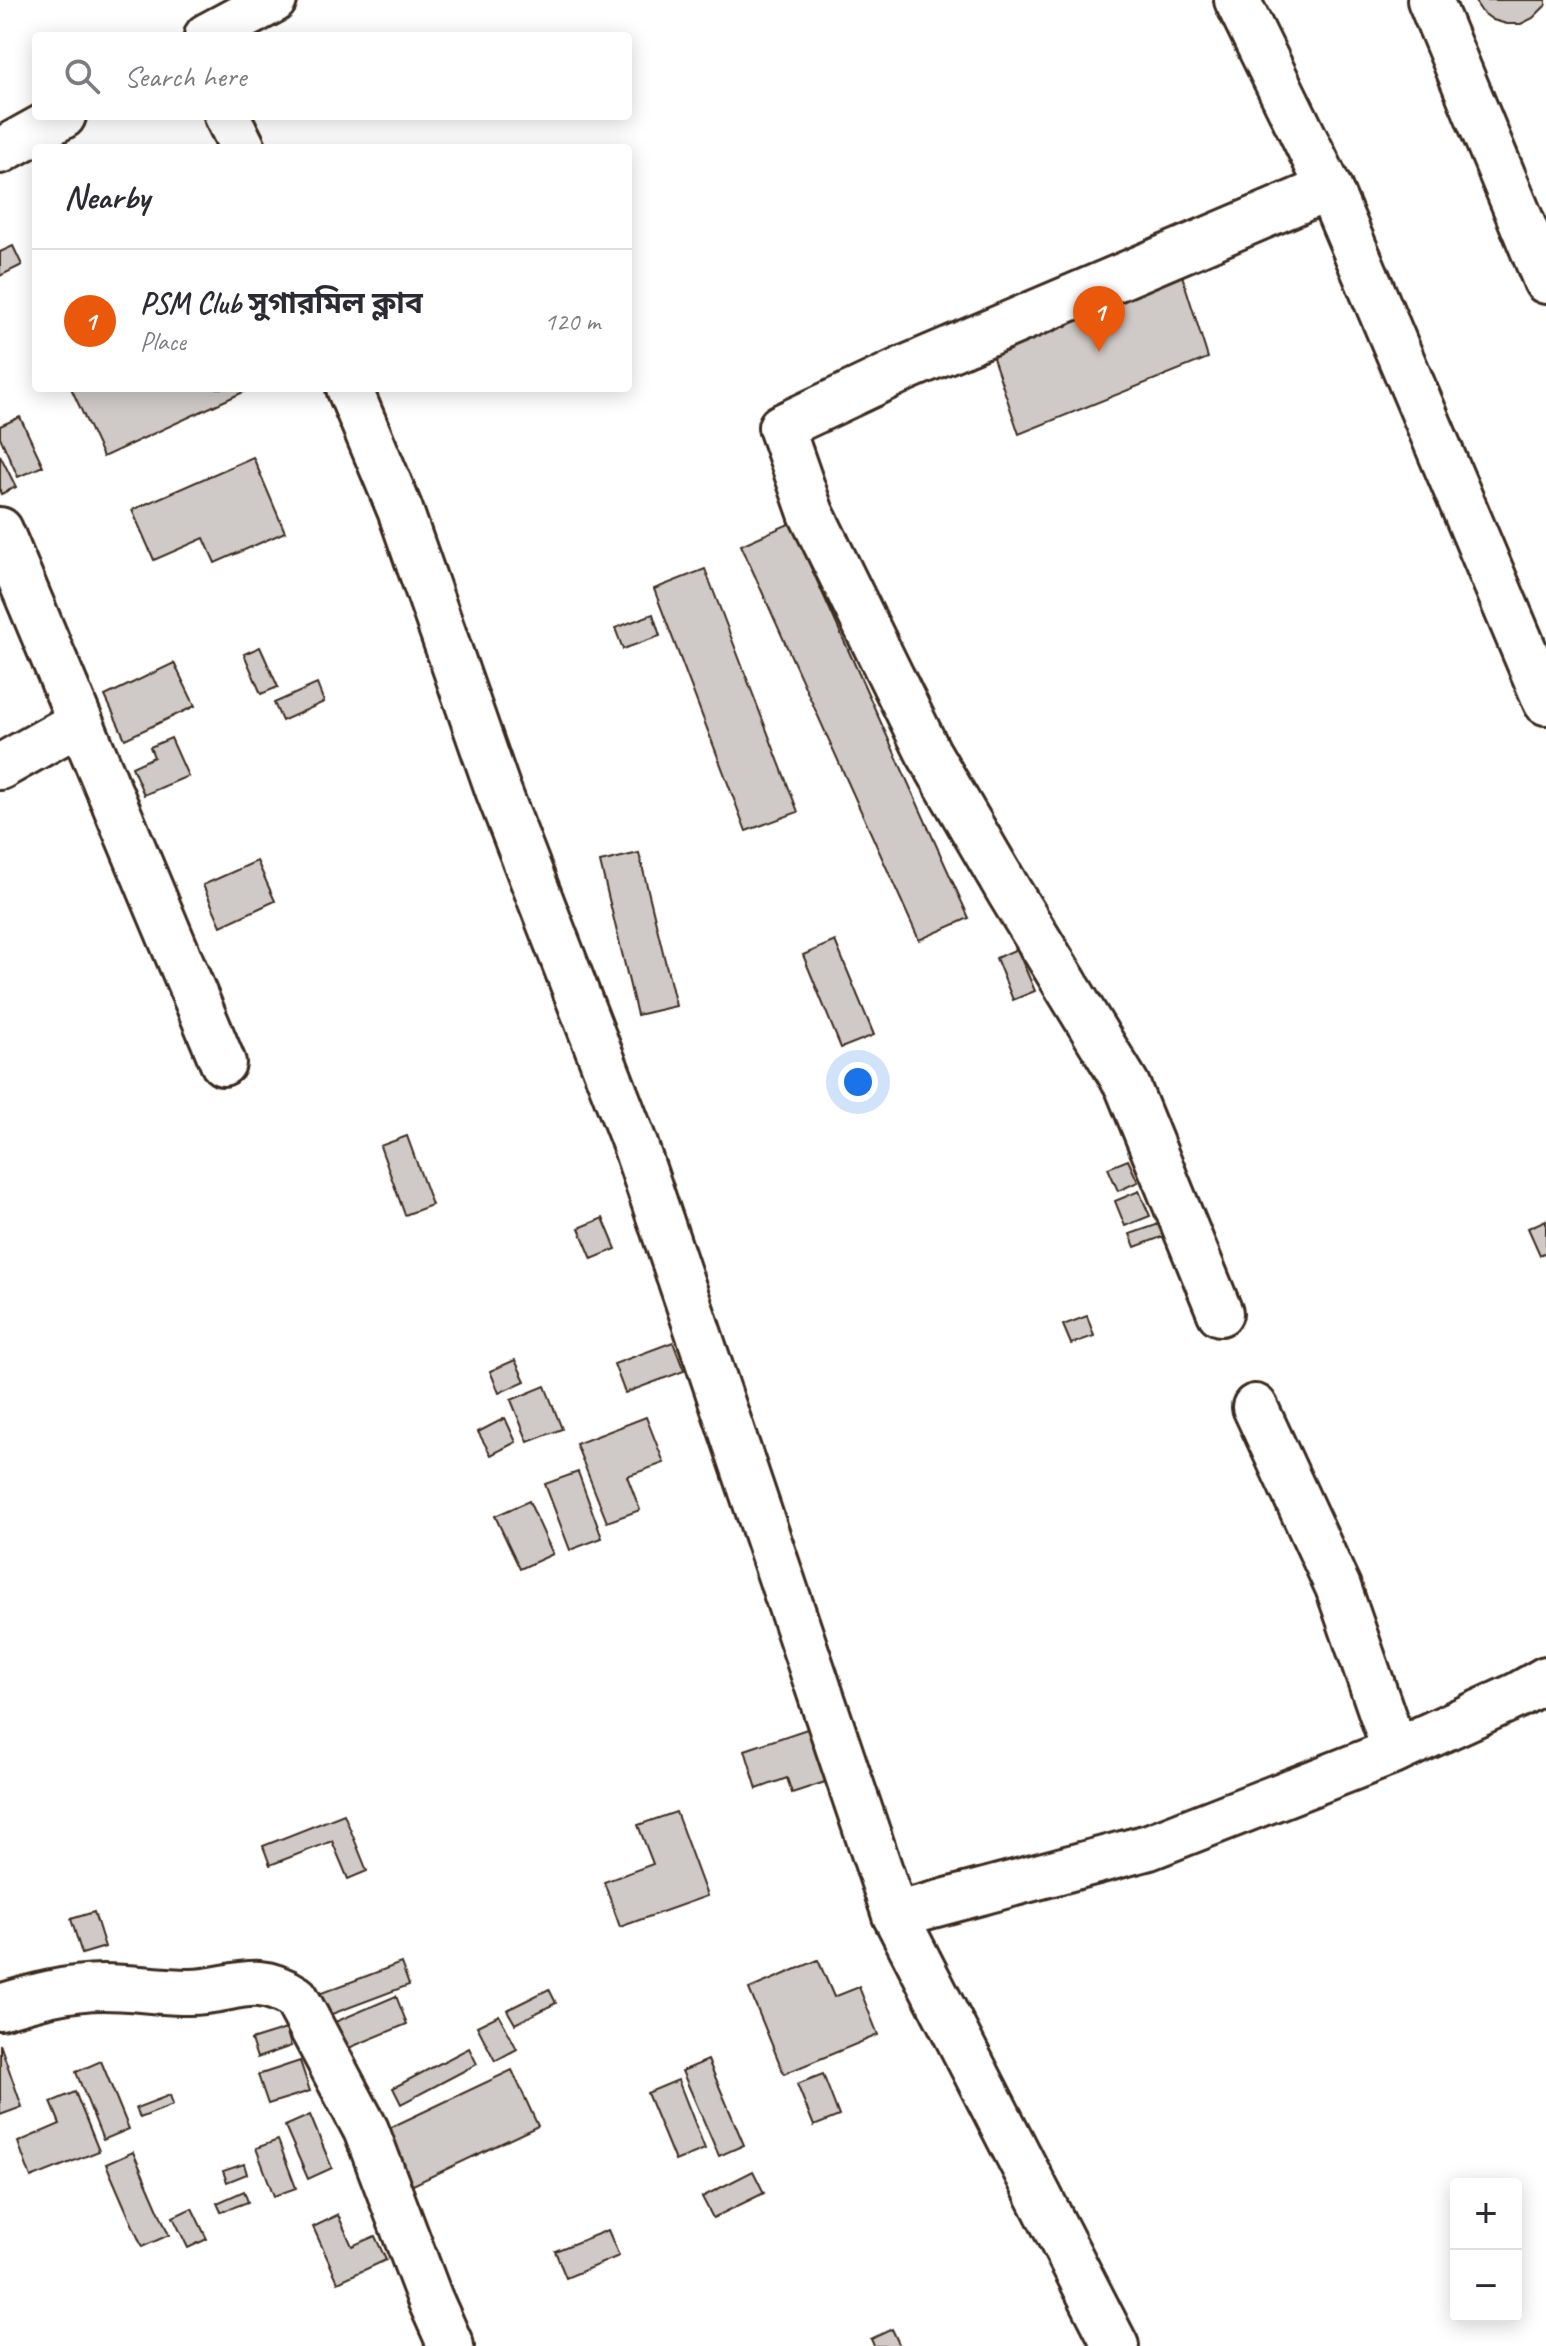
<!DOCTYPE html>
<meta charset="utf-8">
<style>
body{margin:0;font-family:Caveat,"Noto Sans Bengali",sans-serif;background:#f2f2f3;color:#2b2b33}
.controls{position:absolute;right:24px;bottom:24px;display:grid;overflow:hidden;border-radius:8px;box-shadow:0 4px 20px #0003}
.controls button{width:72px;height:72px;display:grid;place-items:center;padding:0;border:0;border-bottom:2px solid #e1e1e2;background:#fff;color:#2b2b33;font:40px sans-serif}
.you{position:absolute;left:858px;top:1082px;width:28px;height:28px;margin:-20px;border:6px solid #fff;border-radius:50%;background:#1a73e8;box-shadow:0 0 0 12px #1a73e833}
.badge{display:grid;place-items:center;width:52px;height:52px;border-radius:50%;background:#ea580c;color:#fff;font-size:26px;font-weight:700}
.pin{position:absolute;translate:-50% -66px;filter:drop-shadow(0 2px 4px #0008)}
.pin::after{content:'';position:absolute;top:42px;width:28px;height:24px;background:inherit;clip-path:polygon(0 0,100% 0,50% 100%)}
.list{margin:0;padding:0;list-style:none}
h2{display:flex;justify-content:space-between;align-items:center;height:104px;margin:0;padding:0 32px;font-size:34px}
h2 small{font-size:26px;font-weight:400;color:#7c7c81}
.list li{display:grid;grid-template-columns:52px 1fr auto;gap:24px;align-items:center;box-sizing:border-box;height:144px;padding:0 32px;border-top:2px solid #e1e1e2}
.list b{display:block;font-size:30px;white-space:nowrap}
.list p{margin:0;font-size:26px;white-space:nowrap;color:#7c7c81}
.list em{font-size:26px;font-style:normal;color:#7c7c81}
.icon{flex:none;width:44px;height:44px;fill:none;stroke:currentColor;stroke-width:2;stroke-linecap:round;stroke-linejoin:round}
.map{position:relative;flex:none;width:1546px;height:2346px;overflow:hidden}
.search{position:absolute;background:#fff;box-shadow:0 4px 20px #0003;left:32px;top:32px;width:600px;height:88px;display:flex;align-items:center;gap:20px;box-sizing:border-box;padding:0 28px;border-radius:8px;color:#7c7c81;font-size:30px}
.panel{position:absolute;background:#fff;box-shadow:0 4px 20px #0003;left:32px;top:144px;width:600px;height:248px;border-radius:8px}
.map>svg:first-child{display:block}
.building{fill:#cfcac7;stroke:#3b2a1e;stroke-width:2}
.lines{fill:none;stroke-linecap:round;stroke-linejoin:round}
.minor-casing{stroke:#3b2a1e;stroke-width:50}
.highway-casing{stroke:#3b2a1e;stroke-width:50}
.minor{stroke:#fff;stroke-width:44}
.highway{stroke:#fff;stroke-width:44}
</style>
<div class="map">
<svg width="1546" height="2346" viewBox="0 0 1546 2346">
<rect width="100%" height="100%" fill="#fff"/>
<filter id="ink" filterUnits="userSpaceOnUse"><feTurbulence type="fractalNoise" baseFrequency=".0125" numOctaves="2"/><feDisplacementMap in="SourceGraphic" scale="16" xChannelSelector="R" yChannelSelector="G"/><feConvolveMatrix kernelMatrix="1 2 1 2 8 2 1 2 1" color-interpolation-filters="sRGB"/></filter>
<g filter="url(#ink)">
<g class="building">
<path d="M1474,0h72v5l-13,13 -12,6h-14l-14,-4 -11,-8z"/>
<path d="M13,246l9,19 -22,11v-24z"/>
<path d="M1180,269l28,89 -189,76 -30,-88z"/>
<path d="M71,388h181l-149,69z"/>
<path d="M20,417l23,49 -25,11 -18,-40v-11z"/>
<path d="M0,455l16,32 -15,7 -1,-3z"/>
<path d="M253,457l32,75 -70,31 -11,-25 -50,22 -22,-50z"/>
<path d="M791,523l178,395 -50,22 -178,-395z"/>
<path d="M705,569l93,243 -52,19 -92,-242z"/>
<path d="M653,614l7,22 -37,13 -8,-21z"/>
<path d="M260,647l18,40 -17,7 -17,-40z"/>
<path d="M174,663l21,43 -70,33 -20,-43z"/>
<path d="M317,684l7,18 -42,19 -8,-18z"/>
<path d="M171,738l17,38 -44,19 -12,-28 22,-10 -4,-10z"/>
<path d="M639,853l37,153 -39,9 -37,-153z"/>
<path d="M257,861l18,40 -54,25 -18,-41z"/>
<path d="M835,941l39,94 -33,13 -38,-93z"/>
<path d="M1017,949l18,42 -22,9 -17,-42z"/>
<path d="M407,1136l25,69 -27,10 -25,-69z"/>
<path d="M1128,1160l10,22 -20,9 -10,-23z"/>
<path d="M1139,1191l11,25 -25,10 -10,-25z"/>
<path d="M603,1218l13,31 -24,10 -13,-31z"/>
<path d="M1546,1220v32l-6,3 -12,-27z"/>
<path d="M1162,1223l5,12 -32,12 -5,-13z"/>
<path d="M1087,1316l7,20 -23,8 -8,-19z"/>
<path d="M673,1342l11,29 -59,22 -11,-29z"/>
<path d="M515,1360l10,21 -26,12 -9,-22z"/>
<path d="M545,1386l17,43 -34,13 -17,-42z"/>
<path d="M646,1417l18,46 -37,13 13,34 -33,12 -31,-78z"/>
<path d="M505,1418l11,24 -25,13 -13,-23z"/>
<path d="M578,1472l24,66 -32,12 -25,-66z"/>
<path d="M529,1501l24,53 -33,15 -25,-53z"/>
<path d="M810,1728l18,53 -36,12 -5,-15 -30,11 -12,-39z"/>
<path d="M676,1812l31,84 -87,31 -16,-45 49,-18 -15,-39z"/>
<path d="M344,1814l23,57 -19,8 -16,-38 -62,24 -7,-19z"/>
<path d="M94,1912l11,35 -23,7 -11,-35z"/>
<path d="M818,1960l16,37 25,-10 19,48 -94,39 -35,-85z"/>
<path d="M401,1963l8,22 -85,32 -8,-22z"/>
<path d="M549,1989l7,14 -41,21 -8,-14z"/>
<path d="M396,1996l11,28 -68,28 -11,-27z"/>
<path d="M499,2015l18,34 -22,12 -18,-35z"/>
<path d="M286,2029l5,17 -34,12 -6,-18z"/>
<path d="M0,2044l22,63 -22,8z"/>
<path d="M469,2048l8,16 -76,40 -8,-16z"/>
<path d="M708,2060l36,85 -25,11 -37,-85z"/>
<path d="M101,2061l28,68 -26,11 -27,-68z"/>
<path d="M300,2061l10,30 -42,13 -10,-29z"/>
<path d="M512,2070l26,56 -127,60 -26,-56z"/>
<path d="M823,2074l16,42 -25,10 -17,-42z"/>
<path d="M678,2080l27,69 -30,12 -28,-68z"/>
<path d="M75,2092l24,59 -68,27 -13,-36 42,-18 -9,-22z"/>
<path d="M170,2095l3,10 -33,13 -4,-10z"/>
<path d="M310,2115l22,53 -24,11 -23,-53z"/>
<path d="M278,2140l18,48 -22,8 -18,-48z"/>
<path d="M133,2152l36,83 -27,12 -36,-83z"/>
<path d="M244,2164l3,10 -20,8 -4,-11z"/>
<path d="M753,2171l11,22 -51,25 -11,-21z"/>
<path d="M244,2191l4,11 -27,10 -4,-9z"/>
<path d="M192,2208l15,31 -19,9 -15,-31z"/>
<path d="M338,2215l14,31 23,-10 11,24 -48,22 -25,-55z"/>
<path d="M608,2230l11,26 -53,22 -11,-27z"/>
<path d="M892,2329l8,17h-26l-3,-7z"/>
</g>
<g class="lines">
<g class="minor-casing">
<g id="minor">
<path d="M1237,0l92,188 217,514"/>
<path d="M1430,0l116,281"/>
<path d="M227,116l16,32"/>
<path d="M349,388l51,122 98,280 136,352 261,773 254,-68 246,-96 123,-56 28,-16"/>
<path d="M0,530l223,533"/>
<path d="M0,767l80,-45"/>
<path d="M1220,1313l-93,-228 -117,-192 -82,-141 -117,-239 -30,-86 125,-59 423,-180"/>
<path d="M1255,1407l83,180 57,164"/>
<path d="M895,1915l221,431"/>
<path d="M0,2007c33,-10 68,-20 103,-20 29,0 57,5 86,5 45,0 64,-22 107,6l70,132 64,169 21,47"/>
</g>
</g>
<g class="highway-casing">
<g id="highway">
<path d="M207,36l67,-36"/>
<path d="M0,151l63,-35"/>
</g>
</g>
<use href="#minor" class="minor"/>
<use href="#highway" class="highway"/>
</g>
</g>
</svg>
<div class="controls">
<button>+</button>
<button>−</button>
</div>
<div class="you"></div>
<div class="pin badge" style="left:1099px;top:352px">1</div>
<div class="search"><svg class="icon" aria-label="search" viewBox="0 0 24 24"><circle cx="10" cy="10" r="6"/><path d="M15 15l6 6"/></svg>Search here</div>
<section class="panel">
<h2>Nearby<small></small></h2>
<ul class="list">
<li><span class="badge">1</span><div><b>PSM Club সুগারমিল ক্লাব</b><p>Place</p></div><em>120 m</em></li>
</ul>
</section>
</div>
